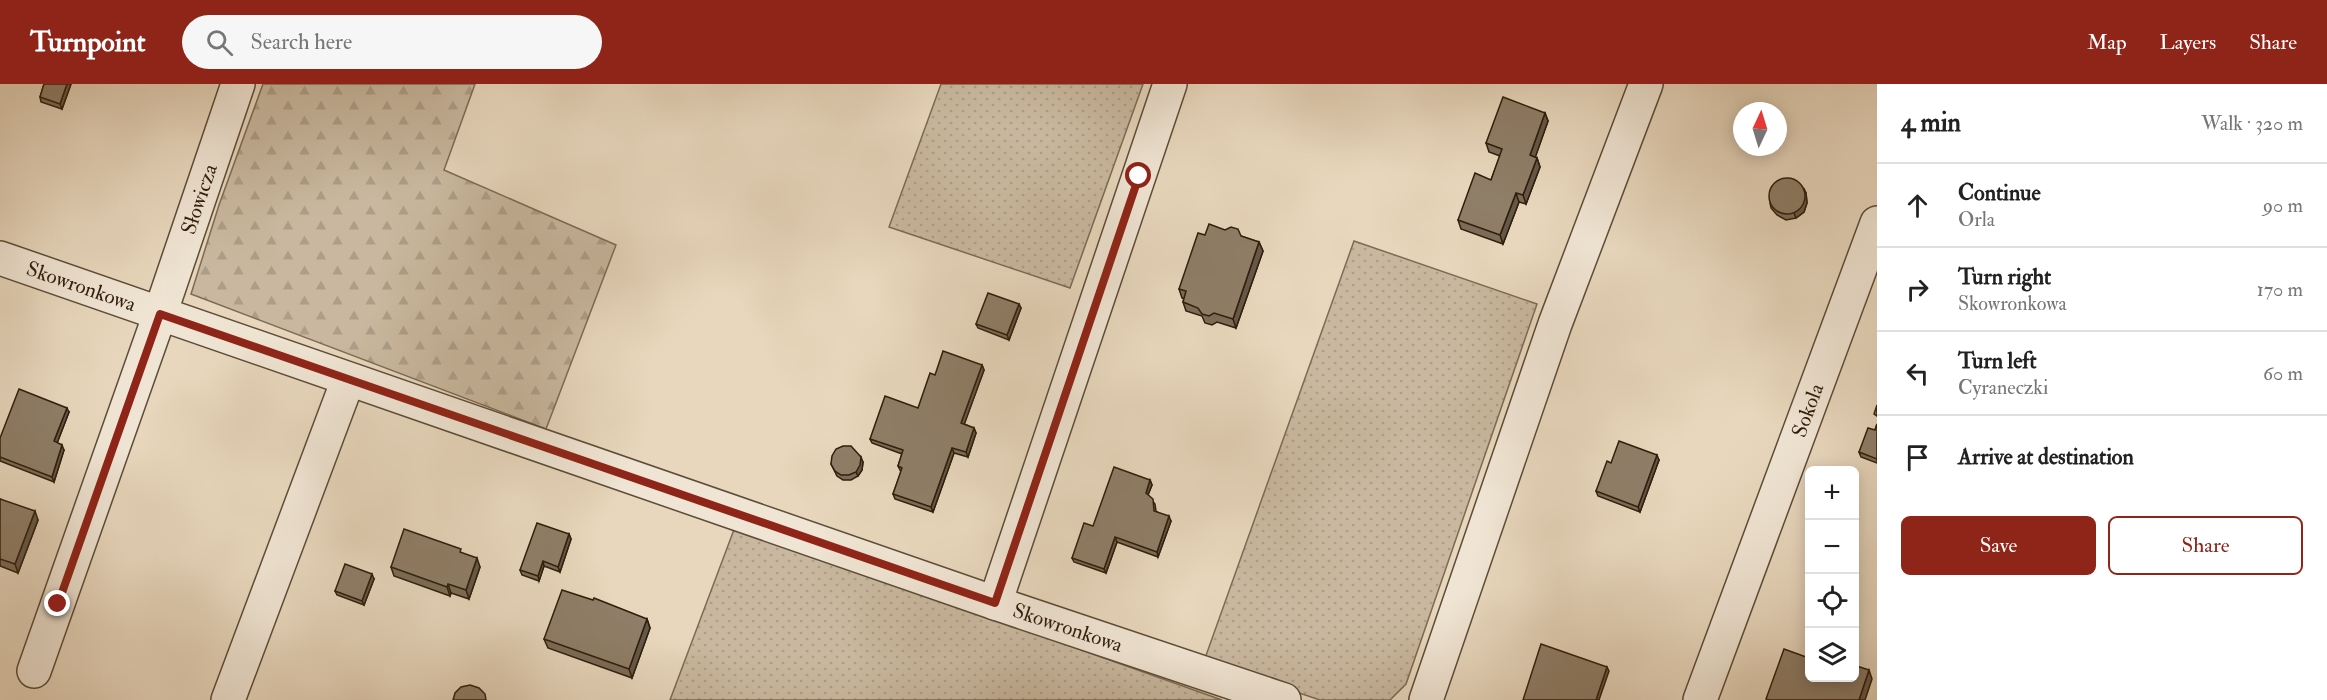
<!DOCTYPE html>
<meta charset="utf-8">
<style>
body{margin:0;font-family:"IM FELL Double Pica",serif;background:#f6f6f6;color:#222}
.controls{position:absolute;right:18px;bottom:18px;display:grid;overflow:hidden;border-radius:9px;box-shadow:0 3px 15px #0003}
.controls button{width:54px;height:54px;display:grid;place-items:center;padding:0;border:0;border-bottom:2px solid #e0e0e0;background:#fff;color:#222;font:30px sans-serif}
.compass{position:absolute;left:1733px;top:18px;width:54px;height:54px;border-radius:50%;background:#fff;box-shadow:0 3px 15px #0003;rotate:4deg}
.stop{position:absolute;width:18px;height:18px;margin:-14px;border:4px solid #8f2418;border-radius:50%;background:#fff}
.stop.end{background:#8f2418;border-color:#fff;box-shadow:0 2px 6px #0008}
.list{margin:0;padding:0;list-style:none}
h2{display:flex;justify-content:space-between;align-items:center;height:78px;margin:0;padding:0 24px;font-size:26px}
h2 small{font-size:20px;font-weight:400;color:#767676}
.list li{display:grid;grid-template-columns:39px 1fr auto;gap:18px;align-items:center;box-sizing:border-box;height:84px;padding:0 24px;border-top:2px solid #e0e0e0}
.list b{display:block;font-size:22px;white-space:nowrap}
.list p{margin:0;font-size:20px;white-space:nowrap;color:#767676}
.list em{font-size:20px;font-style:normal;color:#767676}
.actions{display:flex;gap:12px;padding:18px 24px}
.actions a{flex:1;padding:14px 0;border:2px solid #8f2418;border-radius:9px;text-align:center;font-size:21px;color:#8f2418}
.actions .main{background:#8f2418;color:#fff}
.icon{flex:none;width:33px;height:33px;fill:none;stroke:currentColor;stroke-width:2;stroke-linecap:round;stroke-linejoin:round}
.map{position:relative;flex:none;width:1877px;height:616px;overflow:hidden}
header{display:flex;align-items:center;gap:36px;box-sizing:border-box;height:84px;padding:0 30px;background:#8f2418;color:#fff}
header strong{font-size:28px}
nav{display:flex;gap:33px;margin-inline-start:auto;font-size:21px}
.search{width:420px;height:54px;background:#f6f6f6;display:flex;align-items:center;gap:15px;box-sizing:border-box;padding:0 21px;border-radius:33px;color:#767676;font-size:22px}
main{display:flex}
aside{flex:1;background:#fff}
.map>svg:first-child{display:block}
.grass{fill:url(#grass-dots);stroke:#7c6b55;stroke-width:1.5}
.forest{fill:url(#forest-firs);stroke:#7c6b55;stroke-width:1.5}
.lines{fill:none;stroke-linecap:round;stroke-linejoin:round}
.minor-casing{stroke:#5d4c38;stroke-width:36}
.minor{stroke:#f0e5d4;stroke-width:33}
.wall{fill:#7b6c59;stroke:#2f1e0b;stroke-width:1.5}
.shaded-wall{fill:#645849;stroke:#2f1e0b;stroke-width:1.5}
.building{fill:#8f7e68;stroke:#2f1e0b;stroke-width:1.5}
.route{stroke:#8f2418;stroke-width:8}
.labels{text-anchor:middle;stroke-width:6;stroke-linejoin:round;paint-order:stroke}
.street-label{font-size:21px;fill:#2f1e0b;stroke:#f0e5d4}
</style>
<header>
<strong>Turnpoint</strong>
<div class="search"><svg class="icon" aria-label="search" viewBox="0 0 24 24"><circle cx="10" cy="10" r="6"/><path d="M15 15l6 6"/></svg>Search here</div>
<nav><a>Map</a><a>Layers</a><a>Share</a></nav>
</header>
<main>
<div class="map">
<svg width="1877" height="616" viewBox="0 0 1877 616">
<defs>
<pattern id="grass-dots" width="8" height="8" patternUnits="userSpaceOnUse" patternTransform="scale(1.5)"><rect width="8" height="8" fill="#c9b89f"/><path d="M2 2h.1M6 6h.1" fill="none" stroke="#ad9e88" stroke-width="1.8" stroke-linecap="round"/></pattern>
<pattern id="forest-firs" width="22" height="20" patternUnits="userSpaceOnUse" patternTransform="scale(1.5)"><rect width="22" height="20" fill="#c9b89f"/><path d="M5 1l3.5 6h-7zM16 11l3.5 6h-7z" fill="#ad9e88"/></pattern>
</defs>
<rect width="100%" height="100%" fill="#e8d7bd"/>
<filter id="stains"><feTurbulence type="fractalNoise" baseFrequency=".00333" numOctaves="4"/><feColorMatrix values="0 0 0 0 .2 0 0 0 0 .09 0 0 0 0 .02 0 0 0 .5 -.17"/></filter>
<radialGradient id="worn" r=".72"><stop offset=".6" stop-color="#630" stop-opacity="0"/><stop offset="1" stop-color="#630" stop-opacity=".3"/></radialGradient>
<g class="grass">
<path d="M941,0h202l-73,204 -181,-61z"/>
<path d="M1354,157l183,63 -131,380 -16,16h-70l-116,-39z"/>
<path d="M735,443l487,173h-552z"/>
</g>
<path class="forest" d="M263,0h212l-31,86 172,75 -70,184 -355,-135 28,-89z"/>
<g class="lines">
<g class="minor-casing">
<g id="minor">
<path id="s1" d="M0,174l995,345 289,97"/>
<path d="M995,519l175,-519"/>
<path id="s2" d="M34,587l126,-357 78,-230"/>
<path d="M228,616l120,-320"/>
<path d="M1426,616l129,-376 91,-240"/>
<path id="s3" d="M1700,616l177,-477"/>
</g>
</g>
<use href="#minor" class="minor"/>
</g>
<g class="wall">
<path d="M44,0h27l-9,25 -21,-7 -1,-5z"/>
<path d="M1545,29l3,8 -13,36 2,1 3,9 -14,37 -7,-2 -16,42 -42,-15 -3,-9 33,-40 9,-24 -11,-4 -3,-9z"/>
<path d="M1804,105l2,4 1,10 -3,9 -8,6 -10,2 -9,-5 -6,-7 -1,-5z"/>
<path d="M1241,152l18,6 4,9 -27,77 -19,-6 -5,3 -7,-2 -3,-7 -16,-5 -3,-9 1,-3 -2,-1 -3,-9z"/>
<path d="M1019,220l2,4 -12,32 -31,-12 -2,-4z"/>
<path d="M982,281l2,5 -20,54 10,4 2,5 -8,24 -14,-4 -21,59 -38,-13 -2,-5 8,-22 -3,-6 4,-12 -30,-11 -2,-4 48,-31 17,-33z"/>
<path d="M69,328l-12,31 7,7 -10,32 -54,-21v-23z"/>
<path d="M1877,340v39l-16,-6 -2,-5 16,-22z"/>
<path d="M1659,376l-19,52 -42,-16 -2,-5 15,-28z"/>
<path d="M863,378l-1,8 -4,6 -7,4h-8l-6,-4 -6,-12z"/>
<path d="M1150,396l2,5 -4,10 7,9 1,7 15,10 -13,36 -41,-15 -11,31 -32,-11 -2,-4 21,-32z"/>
<path d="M0,415l38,21 -20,53 -18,-7z"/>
<path d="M569,450l2,5 -11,33 -16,-6 -5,15 -17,-6 -2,-5z"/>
<path d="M462,469l18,14 -11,32 -18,-6 -1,3 -56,-20 -3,-9z"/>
<path d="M374,495l-10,26 -27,-10 -2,-4z"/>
<path d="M647,535l3,9 -18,50 -84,-30 -4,-9z"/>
</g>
<g class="shaded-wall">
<path d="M67,0h4l-9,25 -2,-5z"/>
<path d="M1545,29l3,8 -15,43 -3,-9z"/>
<path d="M1537,74l3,9 -14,37 -3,-9z"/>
<path d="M1804,105l2,4 1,10 -3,9 -8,6 -2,-5z"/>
<path d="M1516,109l3,9 -16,42 -3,-9z"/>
<path d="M1259,158l4,9 -27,77 -3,-9z"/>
<path d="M1019,220l2,4 -12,32 -2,-5z"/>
<path d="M982,281l2,5 -21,58 -2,-5z"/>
<path d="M67,324l2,4 -13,34 -2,-5z"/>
<path d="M974,344l2,5 -8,24 -2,-5z"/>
<path d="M62,361l2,5 -10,32 -2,-5z"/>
<path d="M952,364l2,5 -21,59 -2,-5z"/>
<path d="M1657,371l2,5 -19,52 -2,-5z"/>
<path d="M861,373l2,5 -1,8 -4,6 -2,-4z"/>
<path d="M1150,396l2,5 -5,12 -1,-4z"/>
<path d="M35,427l3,9 -20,53 -3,-9z"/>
<path d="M1169,432l2,5 -13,36 -1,-5z"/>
<path d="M569,450l2,5 -11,33 -2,-5z"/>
<path d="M1115,453l2,5 -11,31 -2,-4z"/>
<path d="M477,474l3,9 -11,32 -3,-9z"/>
<path d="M543,477l1,5 -5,15 -1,-5z"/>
<path d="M372,490l2,5 -10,26 -2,-4z"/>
<path d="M448,500l3,9 -1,3 -3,-9z"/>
<path d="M647,535l3,9 -18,50 -3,-9z"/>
<path d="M1607,583l2,4 -10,29h-3z"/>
<path d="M1869,586l3,9 -7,21h-6z"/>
</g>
<g class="building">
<path d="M44,0h23l-7,20 -20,-7z"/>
<path d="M1503,13l42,16 -15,42 7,3 -14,37 -7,-2 -16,42 -42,-15 17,-47 16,7 11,-31 -16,-6z"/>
<circle cx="1787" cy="112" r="18"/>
<path d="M1209,140l16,6 6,-3 7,2 3,7 18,6 -26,77 -19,-6 -5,3 -7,-2 -4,-6 -15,-6 3,-11 -7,-2 19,-56 7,2z"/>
<path d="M988,209l31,11 -12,31 -31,-11z"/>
<path d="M943,267l39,14 -21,58 13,5 -8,24 -14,-4 -21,59 -38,-13 9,-26 -4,-2 5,-16 -33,-11 15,-43 33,12 12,-35 5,2z"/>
<path d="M19,305l48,19 -13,33 8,4 -10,32 -52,-20v-19z"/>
<path d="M1877,321v11l-3,-2z"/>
<path d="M1877,340v35l-18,-7 9,-24 7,2z"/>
<path d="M1619,357l38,14 -19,52 -42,-16 11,-30 4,2z"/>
<path d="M843,362h8l10,11 -1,8 -4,7 -7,3h-8l-6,-4 -4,-7 1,-8 4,-7z"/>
<path d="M1114,383l36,13 -4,13 7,6 1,12 15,5 -12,36 -42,-15 -11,32 -32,-11 12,-35 9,3z"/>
<path d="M0,415l35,12 -20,53 -15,-5z"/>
<path d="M537,439l32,11 -11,33 -15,-6 -5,15 -18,-6z"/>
<path d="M404,445l57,20 -1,3 17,6 -11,32 -18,-6 -1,3 -56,-20z"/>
<path d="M345,480l27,10 -10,27 -27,-10z"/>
<path d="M562,506l31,10 1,-2 53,21 -18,50 -85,-30z"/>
<path d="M1541,560l66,23 -11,33h-73z"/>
<path d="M1784,565l25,9v20h45v-13l15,5 -10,30h-90l-3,-1z"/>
<path d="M470,601l9,3 6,6 1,6h-33l2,-7 6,-6z"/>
</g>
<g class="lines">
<path class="route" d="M58,520l102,-290 835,289 144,-427"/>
</g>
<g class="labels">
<g class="street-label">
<text dy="7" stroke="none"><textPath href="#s2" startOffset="500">Słowicza</textPath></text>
<text dy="7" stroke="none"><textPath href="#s1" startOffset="86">Skowronkowa</textPath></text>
<text dy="7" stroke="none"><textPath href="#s3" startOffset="309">Sokola</textPath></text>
<text dy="7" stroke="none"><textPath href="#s1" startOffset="1130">Skowronkowa</textPath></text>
</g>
</g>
<rect width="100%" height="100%" filter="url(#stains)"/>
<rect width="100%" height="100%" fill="url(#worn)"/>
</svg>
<div class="controls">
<button>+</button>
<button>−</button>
<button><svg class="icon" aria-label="locate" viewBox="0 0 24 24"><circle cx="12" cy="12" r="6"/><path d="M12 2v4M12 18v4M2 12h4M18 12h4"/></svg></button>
<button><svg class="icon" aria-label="layers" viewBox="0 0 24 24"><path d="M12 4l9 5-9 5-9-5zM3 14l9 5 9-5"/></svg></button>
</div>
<svg class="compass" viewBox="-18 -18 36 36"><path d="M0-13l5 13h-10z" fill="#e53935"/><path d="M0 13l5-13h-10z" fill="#767676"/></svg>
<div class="stop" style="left:1139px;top:92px"></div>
<div class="stop end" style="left:58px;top:520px"></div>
</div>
<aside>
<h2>4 min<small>Walk · 320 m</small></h2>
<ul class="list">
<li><svg class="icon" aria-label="ahead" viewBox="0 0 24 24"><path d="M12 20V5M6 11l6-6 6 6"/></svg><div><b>Continue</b><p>Orla</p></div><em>90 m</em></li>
<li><svg class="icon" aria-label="right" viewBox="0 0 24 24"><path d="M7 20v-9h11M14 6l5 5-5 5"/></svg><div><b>Turn right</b><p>Skowronkowa</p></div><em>170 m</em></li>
<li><svg class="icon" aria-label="left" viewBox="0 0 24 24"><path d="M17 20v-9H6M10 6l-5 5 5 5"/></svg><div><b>Turn left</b><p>Cyraneczki</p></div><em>60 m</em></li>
<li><svg class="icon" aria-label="arrive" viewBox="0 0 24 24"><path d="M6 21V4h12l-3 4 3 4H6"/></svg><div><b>Arrive at destination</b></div></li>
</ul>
<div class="actions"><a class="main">Save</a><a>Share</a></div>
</aside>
</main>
